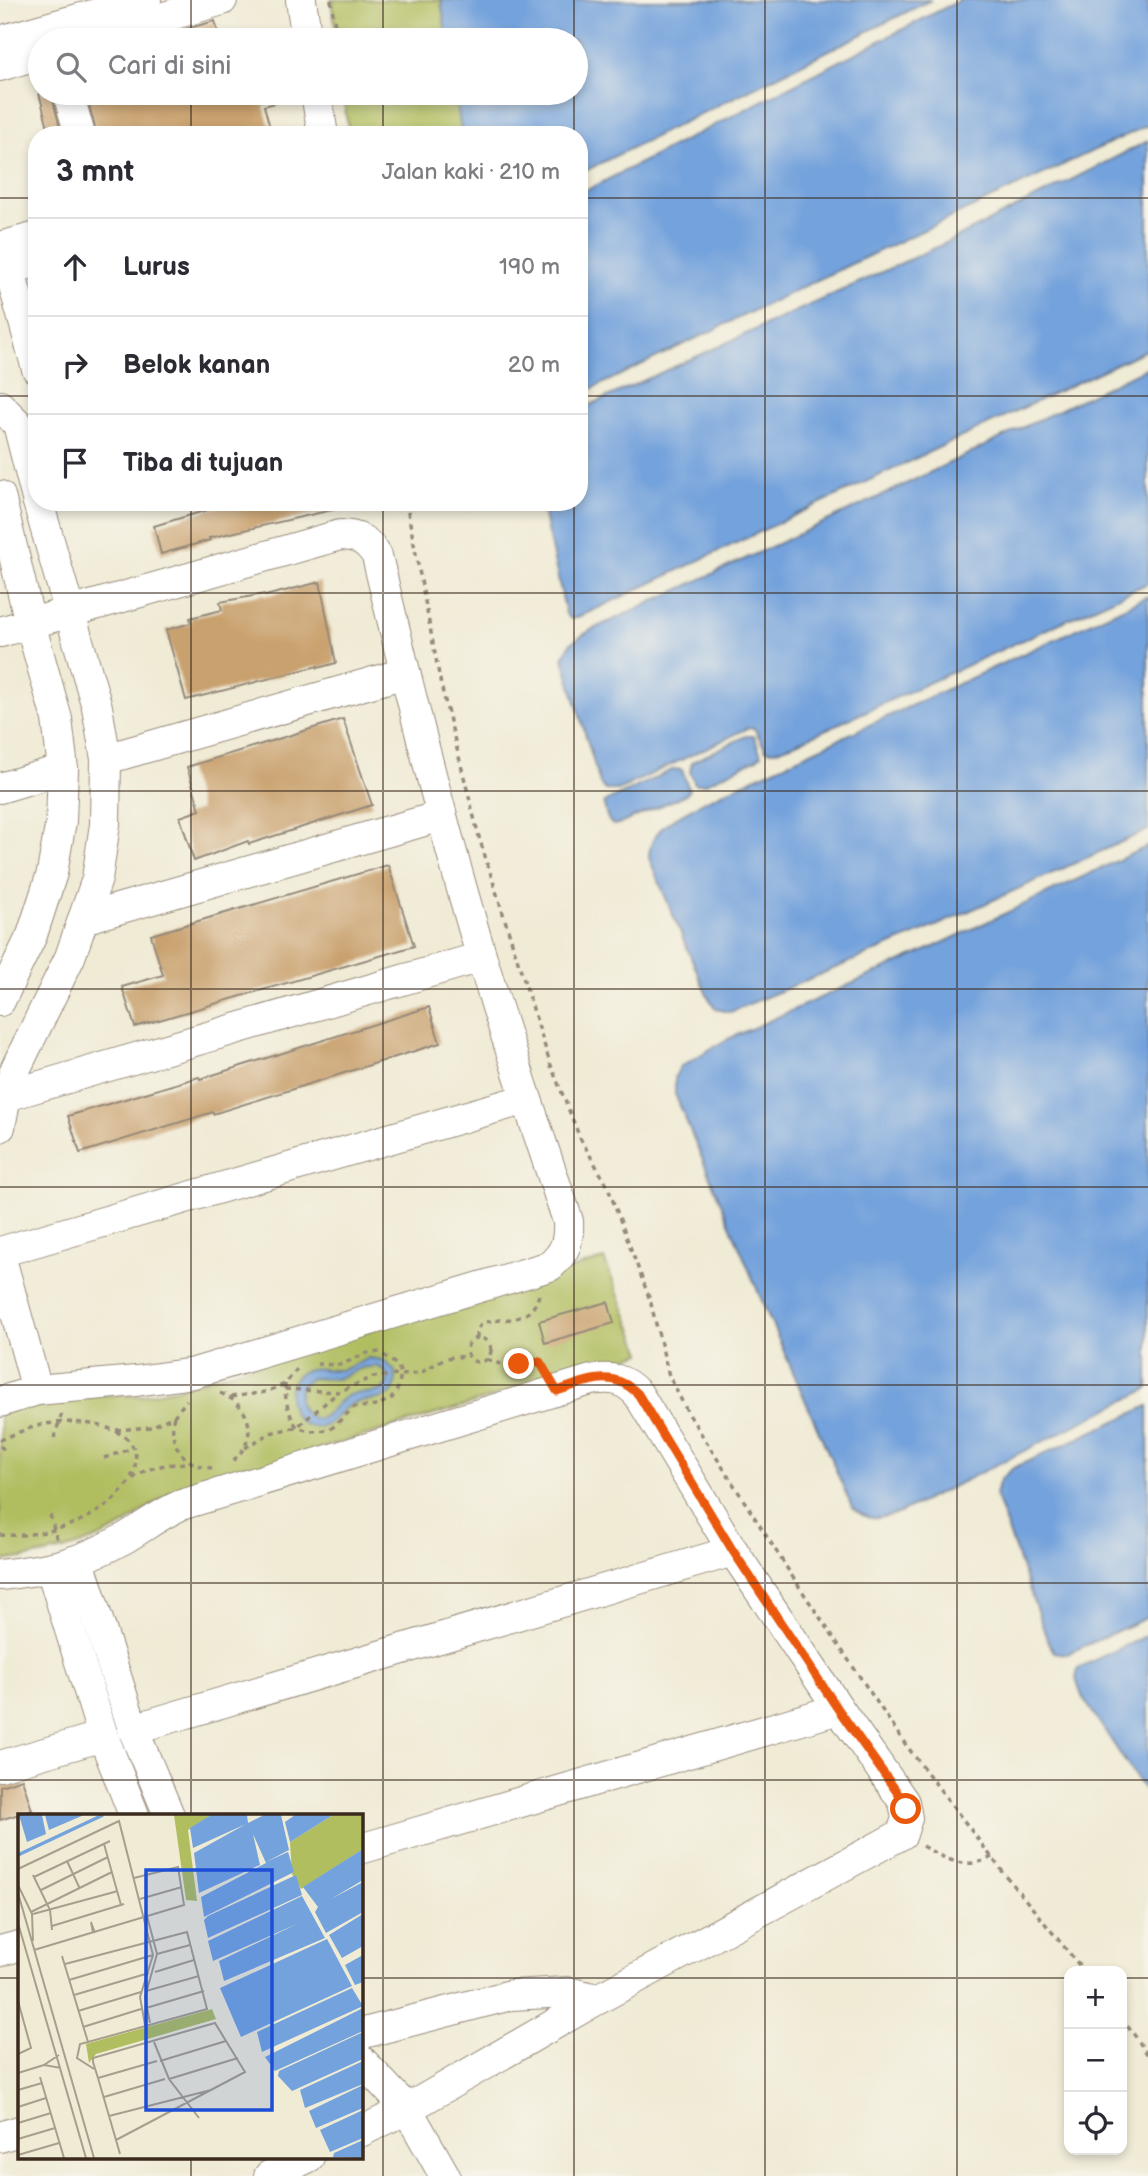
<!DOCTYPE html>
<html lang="id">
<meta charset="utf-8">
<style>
body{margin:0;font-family:"Balsamiq Sans",sans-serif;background:#f7f7f7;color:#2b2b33}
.controls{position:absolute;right:21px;bottom:21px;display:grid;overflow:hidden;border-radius:14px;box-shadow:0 4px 10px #0003}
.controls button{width:63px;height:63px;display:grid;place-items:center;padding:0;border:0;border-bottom:2px solid #e1e1e2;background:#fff;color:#2b2b33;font:35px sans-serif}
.stop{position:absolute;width:21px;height:21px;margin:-16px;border:5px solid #ea580c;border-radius:50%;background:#fff}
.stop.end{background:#ea580c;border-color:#fff;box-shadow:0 2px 7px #0008}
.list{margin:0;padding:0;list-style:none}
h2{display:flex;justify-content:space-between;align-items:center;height:91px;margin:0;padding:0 28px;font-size:30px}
h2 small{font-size:23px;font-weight:400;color:#7c7c81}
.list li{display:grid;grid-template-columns:46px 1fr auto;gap:21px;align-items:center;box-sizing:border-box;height:98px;padding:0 28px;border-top:2px solid #e1e1e2}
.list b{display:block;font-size:26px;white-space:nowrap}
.list em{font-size:23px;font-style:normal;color:#7c7c81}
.icon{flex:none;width:38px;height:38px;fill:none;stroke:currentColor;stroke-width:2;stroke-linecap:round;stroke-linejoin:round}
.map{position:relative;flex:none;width:1148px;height:2176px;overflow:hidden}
.search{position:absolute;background:#fff;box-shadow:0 4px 10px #0003;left:28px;top:28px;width:560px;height:77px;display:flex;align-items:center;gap:18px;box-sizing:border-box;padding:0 24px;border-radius:38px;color:#7c7c81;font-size:26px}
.panel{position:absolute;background:#fff;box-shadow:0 4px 10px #0003;left:28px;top:126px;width:560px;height:385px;border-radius:28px}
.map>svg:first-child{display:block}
.green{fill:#b1be60;stroke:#76743f;stroke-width:2}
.water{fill:#73a2dc;stroke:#57667d;stroke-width:2;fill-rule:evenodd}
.building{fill:#c9a16e}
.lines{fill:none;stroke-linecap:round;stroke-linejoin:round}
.minor-casing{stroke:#968a7a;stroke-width:32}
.path{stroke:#968a7a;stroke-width:3.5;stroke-dasharray:5 5;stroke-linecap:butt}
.minor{stroke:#fff;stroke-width:30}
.route{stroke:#ea580c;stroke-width:9}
.grid{fill:none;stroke:#3b2a1e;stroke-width:2;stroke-opacity:0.55}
.inset-river{fill:none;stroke:#73a2dc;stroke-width:3.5}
.inset-road{fill:none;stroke:#a89e8c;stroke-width:2}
.view{fill:#1d4ed8;fill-opacity:0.15;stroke:#1d4ed8;stroke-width:3.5}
.inset-edge{fill:none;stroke:#3b2a1e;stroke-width:3.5}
</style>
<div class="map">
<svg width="1148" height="2176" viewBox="0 0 1148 2176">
<rect width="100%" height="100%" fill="#f7f3e8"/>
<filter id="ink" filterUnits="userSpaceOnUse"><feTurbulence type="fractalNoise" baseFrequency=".0143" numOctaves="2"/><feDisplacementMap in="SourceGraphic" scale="14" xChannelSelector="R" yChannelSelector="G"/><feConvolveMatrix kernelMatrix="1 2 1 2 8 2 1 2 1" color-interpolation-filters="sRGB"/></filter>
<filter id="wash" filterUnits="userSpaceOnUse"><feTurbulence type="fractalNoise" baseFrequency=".00686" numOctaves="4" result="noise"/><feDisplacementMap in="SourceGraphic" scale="28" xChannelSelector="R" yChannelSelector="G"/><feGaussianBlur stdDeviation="1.57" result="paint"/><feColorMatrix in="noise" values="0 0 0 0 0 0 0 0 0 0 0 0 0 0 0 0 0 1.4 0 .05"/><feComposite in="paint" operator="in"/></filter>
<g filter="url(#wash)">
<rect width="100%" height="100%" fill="#f0ebd5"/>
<g class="green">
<path d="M331,0h110l6,40h-110z"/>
<path d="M343,93h112l7,42h-113z"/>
<path d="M604,1259l38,94 -474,141c-15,10 -29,21 -44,31 -38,23 -81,31 -124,36v-147l14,-5 85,-14 41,1 38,-8z"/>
</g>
<g class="water">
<path d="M441,0h490l-352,174v-39h-117l-7,-42h121v-53h-129z"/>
<path d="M960,0h188v125l-333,156 -236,114v-201z"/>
<path d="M1148,141v208l-567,267 -10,3 -5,-5 -25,-112h38v-92l371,-169z"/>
<path d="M1148,367v216l-354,161 -20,7 -8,-1 -12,-22h-6l-130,62h-13l-5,-6 -37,-126 8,-15 20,-13 290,-134z"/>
<path d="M1148,596v234l-212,96 -206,86 -14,-3 -9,-14 -58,-137c0,-32 32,-43 56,-57z"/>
<path d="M746,736h8l7,19 -4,4 -53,25h-9l-5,-12 2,-10z"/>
<path d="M674,769l8,1 7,20 -2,4 -65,29 -9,2c-6,-4 -8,-14 -9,-21l3,-3z"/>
<path d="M1148,846v543l-248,124c-21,5 -30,11 -48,-6l-84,-192 -93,-221v-17l5,-10 46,-27 210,-94z"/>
<path d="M368,1358l15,2 12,11c6,40 -29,22 -47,35 -13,8 -17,24 -35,21 -25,-4 -33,-42 -11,-55 12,-7 24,-1 37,-2 10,-1 20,-8 29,-12zM376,1366c9,3 13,9 11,18l-5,6c-11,5 -22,1 -33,5 -16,6 -26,37 -45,17 -7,-8 -6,-16 -3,-26l10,-8 25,1 26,-11z"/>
<path d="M1148,1406v211l-81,37 -13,-2 -6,-11 -53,-147 5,-14 13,-12z"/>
<path d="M1148,1635v161l-66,-100 -6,-18 2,-10z"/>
</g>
<g id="blocks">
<g class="building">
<path d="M215,21l5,19h-55l-1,-5z"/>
<path d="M39,93h12l11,42h-12z"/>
<path d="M86,93h208v5l-30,8 8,29h-175z"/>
<path d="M234,502h106l1,6 -132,30 1,2 -49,14 -7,-28z"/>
<path d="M320,582l16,81 -18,5v-2l-132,34 -20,-70 25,-7 -1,-5 32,-8 -2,-8 44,-8 1,2z"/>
<path d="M343,719l29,86 -123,39 -1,-3 -54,20 -14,-44 20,-7 -13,-43z"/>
<path d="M388,865l26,81 -279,81 -13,-40 41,-12 -12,-40z"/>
<path d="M429,1007l11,36 -227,71v-2l-133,41 -12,-37 131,-39 1,2z"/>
<path d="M608,1302l6,21 -69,20 -6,-22z"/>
<path d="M22,1779l10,31 -32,10v-34z"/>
</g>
</g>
</g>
<g filter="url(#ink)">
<use href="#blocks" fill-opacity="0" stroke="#968a7a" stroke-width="2"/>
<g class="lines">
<g class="minor-casing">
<g id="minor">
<path d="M301,0l6,40"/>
<path d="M86,40l136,-40"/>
<path d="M0,41l146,-41"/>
<path d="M0,66l40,-12"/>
<path d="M68,93l12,42"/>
<path d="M316,93l7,42"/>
<path d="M3,246l34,123"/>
<path d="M0,247l37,-10"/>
<path d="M9,269l28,-7"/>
<path d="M0,406l18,18 19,75"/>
<path d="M0,496l30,127 27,96 6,50 -2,52 -9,52 -20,62 -32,66"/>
<path d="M0,632l340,-97c18,0 28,6 37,21 32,135 65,269 105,402 26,88 56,175 86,263 1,20 -2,31 -18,45l-356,107 -58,8 -99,9 -37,12"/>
<path d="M106,759l299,-86"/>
<path d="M0,788l63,-19"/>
<path d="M83,919l358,-103"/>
<path d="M6,1096l475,-139"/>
<path d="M0,1127l6,-31 10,-28 54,-111 27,-78 8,-55 1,-65 -9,-52 -59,-205"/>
<path d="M0,1252l526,-153"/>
<path d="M0,1255l37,135"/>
<path d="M79,1561l54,168 36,86"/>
<path d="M51,1569l52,167 31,79"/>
<path d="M0,1575c52,-6 78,-11 125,-37 19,-11 35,-24 56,-33l410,-125c21,-3 32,-2 47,14l95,157 106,158 65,93 3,16 -5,16 -304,165 -191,110 -47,23"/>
<path d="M133,1729l600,-178"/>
<path d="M0,1766l103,-30"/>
<path d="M360,1849l479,-140"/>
<path d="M0,1951l19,-5"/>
<path d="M360,2034l151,-39 57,-3 30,7"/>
<path d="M360,2059l47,50 38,67"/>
<path d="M0,2137l19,-6"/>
<path d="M269,2176l40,-19"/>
</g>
</g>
<g class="path">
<path d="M331,0l6,40"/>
<path d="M406,502l35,183 38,152 71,226 30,75 27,47 43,115 19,76 19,37 104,163 111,165 103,135 78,95"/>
<path d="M477,1338c-2,-34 50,0 62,-43"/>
<circle cx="479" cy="1350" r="12"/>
<path d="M487,1359c25,12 31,0 53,3l6,8"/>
<path d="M285,1384c0,17 3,29 12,43l12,4 21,-1 24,-23 22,-1 16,-8 6,-10 3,-13 -3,-9 -18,-14 -12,1 -28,12 -26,-1"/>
<path d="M285,1389l53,3 35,-15 40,-3 9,-2 23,-14 23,-2"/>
<path d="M220,1393c34,14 39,48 10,70"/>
<path d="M231,1397l35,-5 19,-8 12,-15"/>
<path d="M174,1416c-6,28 9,50 38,52"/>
<path d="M116,1430l35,-3 23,-11 13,-16"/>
<path d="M54,1438l8,-25"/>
<path d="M0,1440c15,-6 30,-13 46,-16 36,-6 111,2 84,56"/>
<path d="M0,1446l7,6"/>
<path d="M245,1448l25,-15 27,-6 39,-33"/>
<path d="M104,1458l29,-10"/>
<path d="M50,1515l7,25"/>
<path d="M0,1535c40,2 79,-8 111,-33 7,-6 12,-13 18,-20 16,-16 38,-18 60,-19"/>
<path d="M922,1846c24,13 43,25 70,11"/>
<path d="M1122,2017l26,38"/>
</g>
<use href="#minor" class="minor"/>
</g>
</g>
<g class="lines" filter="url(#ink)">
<path class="route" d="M519,1364l12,-3 9,1 17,29c31,-10 55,-23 81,3l95,157 105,158 66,93 2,7"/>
</g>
<path class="grid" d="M191,0v40M383,0v40M574,0v40M765,0v2176M957,0v2176M191,93v42M383,93v42M574,93v42M0,198h37M579,198h569M0,396h37M579,396h569M191,502v1313M383,502v1674M574,502v1674M0,593h1148M0,791h1148M0,989h1148M0,1187h1148M0,1385h1148M0,1583h1148M0,1780h1148M0,1978h19M360,1978h709M1122,1978h26M191,2157v19"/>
<g transform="translate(18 1814)">
<rect width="345" height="345" fill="#f0ebd5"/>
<path d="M156,1h37l-23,15 9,71 -11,-1zM315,1h30v34l-62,40 -9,-15 -2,-32zM194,195l4,10 -120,35 -7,9 -3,-19z" fill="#b1be60"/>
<path d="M1,1h23l4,19 -19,8zM27,1h39l-35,15zM193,1h36l1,8 16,-8h17l8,35 -23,12 22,-10 6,20 -90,45 -3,-20 65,-34 -13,-29 7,31 -61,28 -5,-40 52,-29 -53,24 -3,-20zM277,1h38l-43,27 -5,-20zM345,35v31l-32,19 32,-17v30l-37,21 -11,-21 3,-5 -15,-20zM278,61l6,20 -94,43 -4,-18 4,-4zM284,82l23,42 -101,43 -5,-20 80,-38 -86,38 -5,-20zM345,100v32l-21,12 -13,-23zM309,125l25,47 -111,51 -21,-49zM345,141v27l-8,3 -10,-20zM334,174l11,18 -101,46 -5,-20zM345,194v23l-88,40 -10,-14zM345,218v27l-71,32 -14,-15 1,-5zM345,247v23l-58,24 -5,-18zM345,271v23l-47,20 -7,-17zM345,296v28l-33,14 -10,-22zM345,326v18l-30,-1 1,-4z" fill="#73a2dc"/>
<path class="inset-river" d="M0,41l85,-40"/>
<path class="inset-road" d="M86,30l17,61M49,47l13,28M0,55l101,-48 34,134 -13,42 5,28M15,61l17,35 2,20M16,63l76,-36M0,71l14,29 1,27M23,76l67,-33M0,79l76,265M122,85l42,-12M13,98l81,-40M15,100l85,-23M129,102l10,38 -12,43 5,26M0,109l68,235M34,112l72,-22M75,119l-2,-11 4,11M16,136l150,-45 -6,-38 -44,11M139,140l33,-9M44,142l26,86 -8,2 -3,14 17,11M47,150l122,-32 20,77 -119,33M137,158l39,-12M51,166l84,-25M128,177l53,-15M56,181l75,-22M0,187l13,47 -13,6M128,194l58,-17M60,197l63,-19M65,213l58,-18M136,228l15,37 30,39M41,241l-15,10 17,3M142,247l66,-20M0,259l26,-8M22,263l24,81M80,264l59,-17M151,265l69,-21M0,276l24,-7M86,283l61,-18M0,293l28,-9M91,302l102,-26M0,309l33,-10M0,325l37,-11M98,326l129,-68 -30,-49 -122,35v4l5,16 18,62 4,14M0,341l41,-12"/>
<path class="view" d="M128,56h126v240h-126z"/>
<rect width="345" height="345" class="inset-edge"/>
</g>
</svg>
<div class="controls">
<button>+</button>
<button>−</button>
<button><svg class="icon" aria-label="locate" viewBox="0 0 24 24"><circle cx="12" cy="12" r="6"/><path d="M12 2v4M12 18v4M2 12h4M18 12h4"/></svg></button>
</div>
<div class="stop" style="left:906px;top:1809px"></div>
<div class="stop end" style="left:519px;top:1364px"></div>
<div class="search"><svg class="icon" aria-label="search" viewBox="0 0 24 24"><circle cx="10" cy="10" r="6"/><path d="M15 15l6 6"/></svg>Cari di sini</div>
<section class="panel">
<h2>3 mnt<small>Jalan kaki · 210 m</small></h2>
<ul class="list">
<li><svg class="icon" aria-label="ahead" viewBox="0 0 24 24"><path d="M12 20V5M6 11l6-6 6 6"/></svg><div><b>Lurus</b></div><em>190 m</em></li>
<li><svg class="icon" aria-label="right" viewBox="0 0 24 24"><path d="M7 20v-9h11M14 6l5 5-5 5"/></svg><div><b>Belok kanan</b></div><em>20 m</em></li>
<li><svg class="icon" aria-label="arrive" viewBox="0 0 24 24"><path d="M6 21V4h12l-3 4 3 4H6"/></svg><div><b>Tiba di tujuan</b></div></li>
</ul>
</section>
</div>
